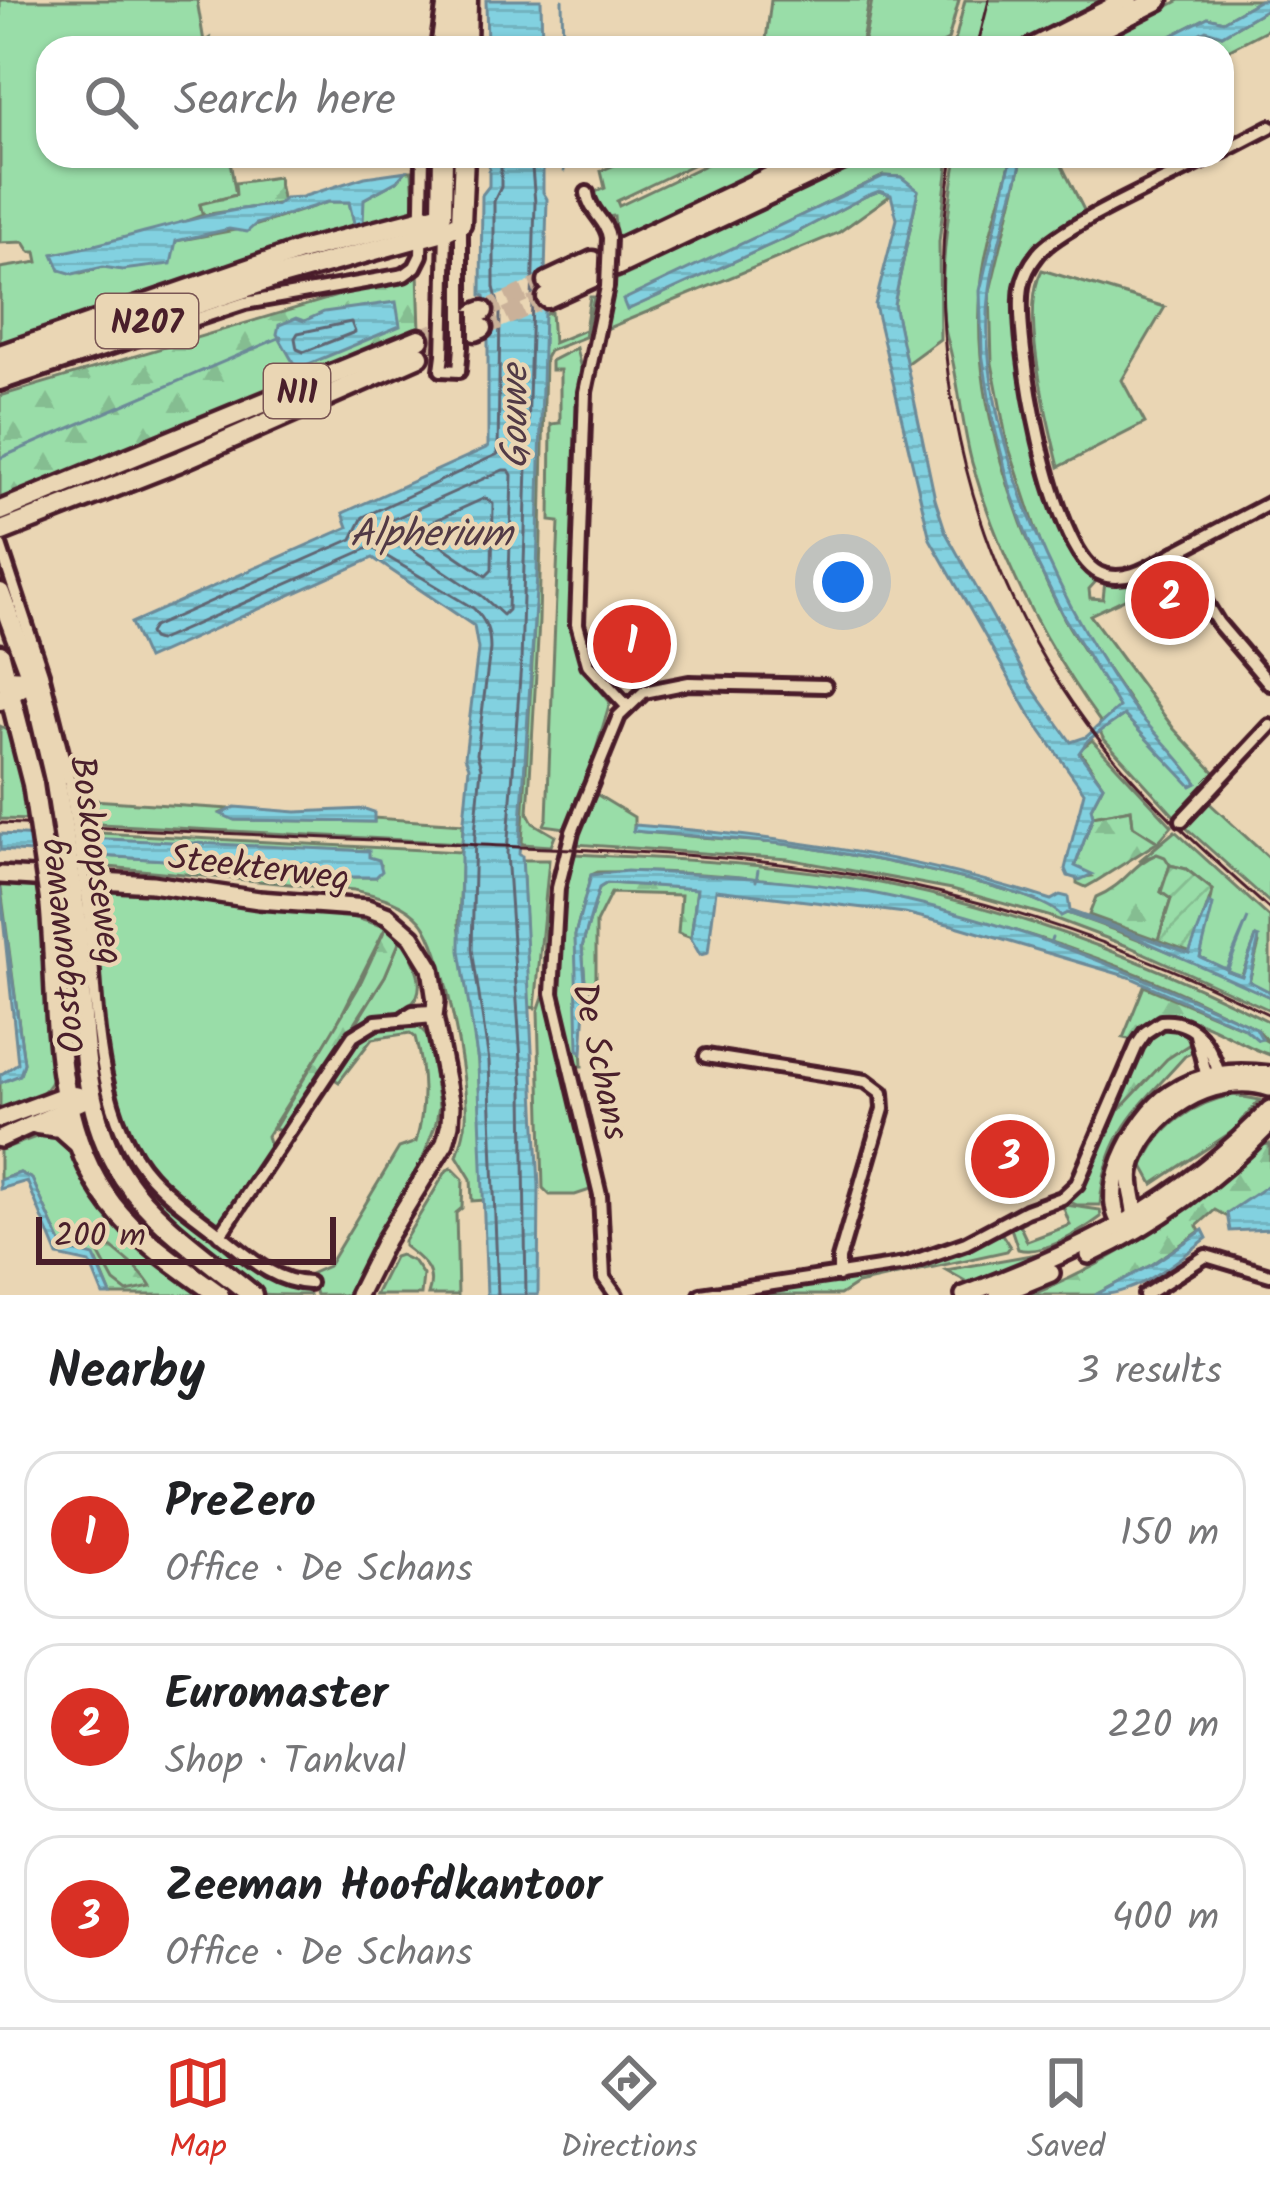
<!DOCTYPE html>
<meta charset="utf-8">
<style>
body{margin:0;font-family:Kalam,sans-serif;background:#f6f6f6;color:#202124}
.scale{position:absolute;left:36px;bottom:30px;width:300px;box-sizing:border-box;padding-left:12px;border:6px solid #4a1f2b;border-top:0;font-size:33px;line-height:42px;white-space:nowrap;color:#4a1f2b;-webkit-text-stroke:9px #ead6b4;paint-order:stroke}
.you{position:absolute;left:843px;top:582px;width:42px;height:42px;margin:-30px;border:9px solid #fff;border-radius:50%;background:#1a73e8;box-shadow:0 0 0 18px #1a73e833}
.badge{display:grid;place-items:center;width:78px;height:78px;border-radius:50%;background:#d93025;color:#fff;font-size:39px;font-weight:700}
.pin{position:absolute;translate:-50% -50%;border:6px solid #fff;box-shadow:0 3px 12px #0006}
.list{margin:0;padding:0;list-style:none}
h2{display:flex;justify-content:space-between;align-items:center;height:156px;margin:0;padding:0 48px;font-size:51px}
h2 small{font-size:39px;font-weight:400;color:#757577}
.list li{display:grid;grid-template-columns:78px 1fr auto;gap:36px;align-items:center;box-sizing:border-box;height:168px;margin:0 24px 24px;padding:0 24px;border:3px solid #e0e0e0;border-radius:36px}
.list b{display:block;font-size:45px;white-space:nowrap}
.list p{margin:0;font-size:39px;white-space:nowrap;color:#757577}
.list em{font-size:39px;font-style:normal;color:#757577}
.icon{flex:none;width:66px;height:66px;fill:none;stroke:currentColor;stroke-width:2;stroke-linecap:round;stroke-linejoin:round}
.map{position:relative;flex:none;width:1270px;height:1295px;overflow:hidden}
.search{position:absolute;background:#fff;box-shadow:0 3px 9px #0004;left:36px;right:36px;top:36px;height:132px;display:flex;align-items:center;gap:30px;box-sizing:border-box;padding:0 42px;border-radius:36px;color:#757577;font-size:45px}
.sheet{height:732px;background:#fff}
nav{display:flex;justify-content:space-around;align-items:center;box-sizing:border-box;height:168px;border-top:3px solid #e0e0e0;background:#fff;font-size:33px;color:#757577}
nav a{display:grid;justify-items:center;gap:6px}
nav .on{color:#d93025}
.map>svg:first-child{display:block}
.green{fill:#99dda8;stroke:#727e6a;stroke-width:3}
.forest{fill:url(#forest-firs);stroke:#727e6a;stroke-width:3}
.garden{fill:url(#garden-furrows);stroke:#727e6a;stroke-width:3}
.water{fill:url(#water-rules);stroke:#6c8a98;stroke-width:3}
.pier{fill:#ead6b4}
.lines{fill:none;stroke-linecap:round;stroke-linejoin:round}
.shore{stroke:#606673;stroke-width:3}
.stream{stroke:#6c8a98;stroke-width:3}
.trunk-tunnel{stroke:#cab199;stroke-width:18;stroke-dasharray:18 9;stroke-linecap:butt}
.minor-casing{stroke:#4a1f2b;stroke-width:20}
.secondary-casing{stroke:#4a1f2b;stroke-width:24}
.primary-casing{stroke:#4a1f2b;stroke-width:27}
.trunk-casing{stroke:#4a1f2b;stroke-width:27}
.minor{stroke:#ead6b4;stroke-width:10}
.secondary{stroke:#ead6b4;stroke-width:15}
.primary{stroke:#ead6b4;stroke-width:18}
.trunk{stroke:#ead6b4;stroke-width:18}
.rail{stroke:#4a1f2b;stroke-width:3}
.minor-bridge-casing{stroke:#4a1f2b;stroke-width:20;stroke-linecap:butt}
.primary-bridge-casing{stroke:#4a1f2b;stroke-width:27;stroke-linecap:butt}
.minor-bridge{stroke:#ead6b4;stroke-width:10}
.primary-bridge{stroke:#ead6b4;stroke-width:18}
.labels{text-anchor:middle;stroke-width:9;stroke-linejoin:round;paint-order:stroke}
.shield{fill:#ead6b4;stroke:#7a5654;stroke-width:3}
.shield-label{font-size:33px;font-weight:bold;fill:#4a1f2b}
.street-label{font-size:36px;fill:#4a1f2b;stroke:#ead6b4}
.water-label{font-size:39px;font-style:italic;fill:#523a46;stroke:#ead6b4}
</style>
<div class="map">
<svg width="1270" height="1295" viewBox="0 0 1270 1295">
<defs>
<pattern id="forest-firs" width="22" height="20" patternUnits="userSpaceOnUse" patternTransform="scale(3)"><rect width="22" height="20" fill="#99dda8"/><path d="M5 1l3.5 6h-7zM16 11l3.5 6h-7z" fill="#85bd91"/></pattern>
<pattern id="garden-furrows" width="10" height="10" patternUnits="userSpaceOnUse" patternTransform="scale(3)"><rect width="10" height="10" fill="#99dda8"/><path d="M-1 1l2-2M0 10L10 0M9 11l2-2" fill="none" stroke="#85bd91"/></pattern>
<pattern id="water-rules" width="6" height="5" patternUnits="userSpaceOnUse" patternTransform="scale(3)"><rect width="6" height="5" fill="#82d1e0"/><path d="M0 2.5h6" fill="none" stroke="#72b3c0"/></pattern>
</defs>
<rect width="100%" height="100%" fill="#ead6b4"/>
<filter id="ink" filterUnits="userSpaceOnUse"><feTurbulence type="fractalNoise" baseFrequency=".00833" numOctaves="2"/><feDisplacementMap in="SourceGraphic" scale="24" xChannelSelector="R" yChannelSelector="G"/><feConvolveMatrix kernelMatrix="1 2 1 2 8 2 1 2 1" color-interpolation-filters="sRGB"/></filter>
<g filter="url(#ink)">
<g class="green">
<path d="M0,0h197l7,42 6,-4 2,10h-164v108h181l7,39 -36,10 3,10c-48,18 -99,32 -149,39l6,16 21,3 91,-24 4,-8 75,-14 77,-25h21l6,24 9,-27 33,-18 9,-10h6l3,43 -177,49 -238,80v-75l38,-6 -2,-10h-6l-6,-10 -24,1z"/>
<path d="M771,0h98l-8,48h-96z"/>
<path d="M872,0h87l-11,40 -16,8h-69z"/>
<path d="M965,0h145l-24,13h-11l-60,35h-70l10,-7z"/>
<path d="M1180,0h80l-37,21 -15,-4 -61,31h-57z"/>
<path d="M1270,7v21l-48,25v-5h-51l35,-18 16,5z"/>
<path d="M635,156h76l-94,45 2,5 105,-50h77l-169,81 -3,-4 -13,6 -2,-23 -7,1 -10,-8 -2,-17 10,-4 -4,-17z"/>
<path d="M862,156h87l-10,86 1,97 -34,25 -12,-60 24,-113 -17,-14 -18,-1 -259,125 4,8 162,-73 76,-40 13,-5 12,4 -53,38 -232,96 9,-49 31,-14 -1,-5z"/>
<path d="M957,156h55c-11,44 -28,89 -31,135 -10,105 34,235 83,327 16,30 38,57 54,86l1,6 -18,13c-57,-79 -102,-166 -129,-260 -11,-41 -13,-85 -25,-125 -12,-39 3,-140 10,-182z"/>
<path d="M1023,156h34l28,56c-22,25 -52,23 -65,62 -19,55 26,278 79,304l-10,11 1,9 13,1 2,-18 25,1 7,11 -47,22 84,114 44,47 -40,44 -75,-82 -3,-7 24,-16 47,49 26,19 -53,-61 -62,-90 -37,-75 -38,-115 -15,-79 -2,-72z"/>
<path d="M1042,270l123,37 -43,73 23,43 -86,44c-11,-45 -40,-157 -17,-197z"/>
<path d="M590,297h4l-9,40 -36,14 -4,7 -6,263 -11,192 5,10 22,13 -4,10 -29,-2 15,-270 4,-258 10,-4 2,31 32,-13z"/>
<path d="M576,348l5,21 -8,269 13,34 24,30 -37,127 -29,-4 3,-7 12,-296 -9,-1 1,-97 9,-1v-53h-9v-9z"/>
<path d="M0,726l16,7 16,87 -32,-1z"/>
<path d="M1092,740l80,86 -14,16 -25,-16 -2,-17 -38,7 -2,-8 12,-23 -24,-35z"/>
<path d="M596,794l38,23v14c47,5 93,8 140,12 44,4 265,44 287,72l6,-2c70,24 138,52 203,84v13l-140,-63 -82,-31 -96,-27 -164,-30 -214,-15 17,-46z"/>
<path d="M77,799l153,10 -9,4 14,7 139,2v-4l89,6 -4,100 19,138 7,138 -13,1 -1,-22 -14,-23c4,-12 8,-24 9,-37 3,-36 -22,-171 -45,-198 -17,-20 -42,-25 -67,-31l-267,-25 -1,-10 245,15 8,7h37l5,-12 -12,-8 -1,-6 -248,-10 -37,-3 -1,-6 378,20 1,-9 -380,-20z"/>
<path d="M1206,800l64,59v44l-87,-78z"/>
<path d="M1175,831l95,87v74l-21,-10 10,-39 -3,-5 -15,39 -41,-20 13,-67 -27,-21 -16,-4c-9,-14 -17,-10 -31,-4z"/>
<path d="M558,852l-11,95 1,56 45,186 -18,6h-25l-7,-7 -5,-177 6,-17 1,-74z"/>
<path d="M572,854c85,4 171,8 256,20 155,23 303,78 442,148v21l-14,-15c-42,-19 -83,-40 -126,-57 -168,-67 -351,-103 -532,-99l-7,3 -16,60 7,131h-5l-5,-5c-18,-79 -17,-129 0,-207z"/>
<path d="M522,860h27l-14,148 -6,-1z"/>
<path d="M0,881l36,2 10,78 7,116c-9,23 -31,27 -53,35v-29l20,-9 4,-11z"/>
<path d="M92,888l57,3 94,15 106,10 37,11 -51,101 -68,108 3,12 -45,70 -7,5c-127,-54 -115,-222 -126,-335z"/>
<path d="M401,938c9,11 13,22 17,36 10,43 -38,39 -66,56l33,-54z"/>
<path d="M87,959c8,26 8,63 10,92 10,99 45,131 121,188 28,21 53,45 88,50l3,6c-13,0 -35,0 -46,-1 -18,-9 -36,-29 -51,-41 -119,-94 -114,-153 -125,-294z"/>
<path d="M417,1025l11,11 11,70 -3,17 -20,54 -62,104 -4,14h-34l-6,-21 18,-8 71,-118 17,-6c10,-36 9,-68 -1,-105l-5,-4 -38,6 -33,43 -9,-6c32,-44 32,-47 87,-51z"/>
<path d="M1165,1028l22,8 9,15 -11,5c-46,52 -79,74 -85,149h-23l-9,-4 13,-13 64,-146z"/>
<path d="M1233,1095l27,5 -27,31 -80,53 -10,-18c16,-39 49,-63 90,-71z"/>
<path d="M47,1133l15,4 11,14 60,89 70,55h-92l-14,-34 -15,-10 -19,-3 -31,-69 -12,-6 -20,7v-30z"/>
<path d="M452,1168l11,11 -1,29 -6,5 2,82h-30c9,-26 -6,-34 -24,-49v-5l43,-71z"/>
<path d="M1066,1205l34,5 1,7c-20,15 -59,39 -83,32l-8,-24 16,-4 -7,3 8,17 43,-16 -7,-19z"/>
<path d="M1112,1219l-2,7 -131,57 -12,-1 -21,-12 96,-17z"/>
<path d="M1000,1231l10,16 -3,4 -150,33 -17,11h-105c94,-15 179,-20 265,-64z"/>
<path d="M400,1255l14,7 9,13 -2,20h-46l19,-38z"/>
</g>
<g class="forest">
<path d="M278,177l5,26 -80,12 -3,-11 36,-9 -1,-12z"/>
<path d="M418,272l2,58 -420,171v-105z"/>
<path d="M1131,809l2,17 25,16 -63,40 -9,5 -9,-4v-5l14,-2 -16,-10 18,-50z"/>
<path d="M1157,854l8,3 5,8 -9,27 10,7 -13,41 -69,-25 7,-18c30,-12 35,-33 61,-43z"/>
<path d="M607,883l90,5 -6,50 -13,-5 3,-38 -70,-2 -15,30v67l-10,2 -4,-45 17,-59z"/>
<path d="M386,927l15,11 -16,38 -100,156 -11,-3 84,-141z"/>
<path d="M1144,986l100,42 26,15v12c-48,-16 -97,-67 -137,-15l-10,-2z"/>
<path d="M1165,1028l15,2 13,12 -26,17 -47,50 -4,-4 29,-63z"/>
<path d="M1270,1144v40l-44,32 -11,-6 -18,16 3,5 -47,33 -58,31h-64c89,-35 161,-87 231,-150z"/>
<path d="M93,1230c17,20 45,34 58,57l-24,5 -13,-10 -25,-46z"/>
</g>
<path class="garden" d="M1170,865l16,4 27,21 -22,62 -33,-12 13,-41 -10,-7z"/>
<g class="water">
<path d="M486,0h55l1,48h-55z"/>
<path d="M1260,0h10v7l-48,28 -16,-5 -35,18h-24l61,-31 15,4z"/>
<path d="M489,156h54v36l4,7 -10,375 -18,281 3,1 17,330 -1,109h-51l-9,-233 -18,-111 1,-98 8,-86 -4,-10 13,-108 -4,-23 -101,-68 -226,101 -16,-36 217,-96 -5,-14 145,-66v-134l-3,-17 -4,-1 1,-100 7,-9z"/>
<path d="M1012,156h11c-11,44 -27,89 -33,133 -17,133 64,304 137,410 21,30 51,54 70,84l-6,3 -67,-71 -36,25 -9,13 24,32 -12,23 2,8 -18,50 17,8 -12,6 -12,-4 -3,-7 19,-77 -53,-75 -101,-178 -55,-234 22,-86 -6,-24 -12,-4 -13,5 -76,40 -163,74 -4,-10 261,-124 17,1 17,13 -24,114 41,195 11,34 85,153 40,56 15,-5 33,-30 -55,-90 -27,-54 -25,-68 -19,-74 -11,-68 -2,-62z"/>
<path d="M406,171l-9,10 -33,18 -1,26 -8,2 -6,-25h-21l-72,22 -9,8 -18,-3 -53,12 -5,23 -49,6 -19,-3 -30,7 -13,-4 -7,-16c75,-13 148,-44 224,-49l8,-7 17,-1 63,-20z"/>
<path d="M396,302l4,24 -103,43 -20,-35 2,-9 17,-7 8,3 20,-9z"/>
<path d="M235,807l61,5 69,-3 9,3v10l-140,-2 -13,-6z"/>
<path d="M635,825c141,11 281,31 416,75l9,-5 8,2 2,14 119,42 20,-50 4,2 -13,52 26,12 22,-51 -21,53 15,5 14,-39 3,1 -10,43 21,11v5l-146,-65 -57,-19 -6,3c-19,-29 -243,-69 -287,-73 -47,-5 -94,-8 -141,-12z"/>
<path d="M0,834l369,17v6l10,3 3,11 -6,6h-37l-9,-7 -330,-20z"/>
<path d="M627,871c79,4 161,7 239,21 136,25 265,79 390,136l6,11 -4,1 -14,-12 -115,-51 -173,-51 -51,-13 -189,-23 -8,63 -8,2 -9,-16 6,-50 -90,-6 -8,5 -17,59 4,45 -4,61 -4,-4 -3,-114 16,-60z"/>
<path d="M0,888l24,175 -4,12 -20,8v-8l18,-12z"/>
<path d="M20,1173l12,6 31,69 31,8 17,39h-8l-13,-32 -32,-7 -31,-75 -27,8v-9z"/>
<path d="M1270,1184v45l-40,2 -3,-18z"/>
<path d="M1203,1230l4,8c-34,26 -69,57 -112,57l58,-31z"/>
</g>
<path class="pier" d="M548,273l-1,35 -65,28 1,-33z"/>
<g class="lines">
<g class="shore">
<path d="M351,322l4,10 -51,20 -7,-3 -2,-11 3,-5z"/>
<path d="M503,470h6l3,5 -4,135 -5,5 -21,-19 -101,-67 4,-6z"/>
<path d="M485,498l8,6 -1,66 -6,6 -66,-45 3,-5z"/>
<path d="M498,1295l-9,-234 -17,-112 3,-116 6,-65 -4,-14 13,-105c0,-18 -4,-29 -17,-41l-102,-61 -213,94 -6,-2 -3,-6 4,-6 199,-88 11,-22 135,-63 2,-142 -6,-25v-86l7,-14v-31"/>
<path d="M526,1295l-3,-205 -16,-237 14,-190 14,-460 -4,-47"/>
</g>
<g class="stream">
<path d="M562,0l1,48"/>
<path d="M564,156v15"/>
<path d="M0,458l281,-121"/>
<path d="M756,881l2,-11"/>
<path d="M1050,943l2,-6"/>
</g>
<g class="trunk-tunnel">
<path d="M483,311l65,-29"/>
<path d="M482,328l65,-30"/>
<path d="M419,339l56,-25"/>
<path d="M419,356l56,-25"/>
</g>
<g class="minor-casing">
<g id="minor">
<path d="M437,48l7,-48"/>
<path d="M1222,152l48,-25"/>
<path d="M587,193c2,19 20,27 22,45"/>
<path d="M461,223v87"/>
<path d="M607,287l-22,105 -8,232 11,40 38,41"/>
<path d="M444,318l2,-90"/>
<path d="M443,355l-2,15 18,1 2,-24"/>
<path d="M0,384l245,-81 159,-28 11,-8 6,-12 2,-99"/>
<path d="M1270,503l-95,50 43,70 52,61"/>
<path d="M0,545l42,128 28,112"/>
<path d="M1175,553c-22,12 -50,33 -76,20 -48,-23 -85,-235 -77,-286 2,-12 8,-23 16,-33 20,-27 139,-79 175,-98"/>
<path d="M1182,820l88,-94"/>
<path d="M88,901c8,84 3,211 62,275 21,23 47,40 71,59 28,22 51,46 88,48"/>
<path d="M404,1018l9,-6 20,-1"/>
<path d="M1196,1035l12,46"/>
<path d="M706,1056l160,25 16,12 1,16 -44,150v16"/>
<path d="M220,1235l133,-199 23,-14 58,-5"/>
<path d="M616,1295l-12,-17 -4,-83 -48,-202 6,-105 14,-56 47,-116 25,-24 45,-9 136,3"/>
<path d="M701,1295l205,-31 60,-21 60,-32 36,-13 15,-14 60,-139 9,-13 15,-10c36,-3 50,25 59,55"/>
<path d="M1145,1295l61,-39 64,19"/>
</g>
</g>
<g class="secondary-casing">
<g id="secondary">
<path d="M0,875l152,9 107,16 108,8 21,8 24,21 19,31 5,33 -2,16 17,89 -1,18 -5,19 -59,96 -28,56"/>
<path d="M0,1119l67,-25 10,1"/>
<path d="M0,1139l92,-42"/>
<path d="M1135,1225c3,-20 -8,-36 -4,-55 13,-57 83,-100 139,-82"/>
<path d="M1130,1232c-43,-29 8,-118 40,-138 32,-21 63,-24 100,-19"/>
<path d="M1089,1255c68,-32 129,-77 181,-131"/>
<path d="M964,1295c119,-45 217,-92 306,-186"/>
<path d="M998,1295l53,-22"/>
</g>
</g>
<g class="primary-casing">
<g id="primary">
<path d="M450,48l5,-48"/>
<path d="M466,48l1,-48"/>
<path d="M0,355l300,-104 142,-37 1,-58"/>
<path d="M0,371l277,-94 170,-47 14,-7 3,-67"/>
<path d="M0,593l32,87 24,104"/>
<path d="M0,655l33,129"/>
<path d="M50,900c10,100 -3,221 62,305 29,37 70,63 107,90"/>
<path d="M74,900c11,87 -1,204 50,278 32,47 85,81 128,117"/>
<path d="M37,1124l23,3 19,17"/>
</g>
</g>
<g class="trunk-casing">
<g id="trunk">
<path d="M1033,48l95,-48"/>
<path d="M1064,48l94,-48"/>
<path d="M617,250l197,-94"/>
<path d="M616,266l233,-110"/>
<path d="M548,282l45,-21"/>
<path d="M547,298l46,-21"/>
<path d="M475,314l8,-3"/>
<path d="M475,331l7,-3"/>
<path d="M0,511l419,-172"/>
<path d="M2,531l178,-70 239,-105"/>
<path d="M0,679l32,1"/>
<path d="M0,700l32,-20"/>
</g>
</g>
<use href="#minor" class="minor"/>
<use href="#secondary" class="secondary"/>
<use href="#primary" class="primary"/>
<use href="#trunk" class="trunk"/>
<g class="rail">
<path d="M977,48l12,-48"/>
<path d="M953,156c-35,205 18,423 148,586 50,63 110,115 169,168"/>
<path d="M0,823c154,7 308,14 462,21 130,7 260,8 388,30 147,25 287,75 420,141"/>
</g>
<g class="minor-bridge-casing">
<g id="minor-bridge">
<path d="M607,287l2,-49"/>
<path d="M461,347v-37"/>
<path d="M443,355l1,-37"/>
<path d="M70,785l18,116"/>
</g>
</g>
<g class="primary-bridge-casing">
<g id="primary-bridge">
<path d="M33,784l17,116"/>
<path d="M56,784l18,116"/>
</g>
</g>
<use href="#minor-bridge" class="minor-bridge"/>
<use href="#primary-bridge" class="primary-bridge"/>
</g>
</g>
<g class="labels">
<g class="shield">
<rect x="96" y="294" width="102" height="54" rx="9"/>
<rect x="264" y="364" width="66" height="54" rx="9"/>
</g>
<g class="shield-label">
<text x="147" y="333">N207</text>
<text x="297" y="403">N11</text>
</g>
<g class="street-label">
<text transform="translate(98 860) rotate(82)" y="13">Boskoopseweg</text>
<text transform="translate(259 866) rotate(7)" y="13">Steekterweg</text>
<text transform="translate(60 946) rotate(-96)" y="13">Oostgouweweg</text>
<text transform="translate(602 1061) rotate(78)" y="13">De Schans</text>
</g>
<g class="water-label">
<text transform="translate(513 417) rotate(-90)" y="14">Gouwe</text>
<text x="431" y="546">Alpherium</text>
</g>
</g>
</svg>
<div class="scale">200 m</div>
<div class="you"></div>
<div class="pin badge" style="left:632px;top:644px">1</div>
<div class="pin badge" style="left:1170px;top:600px">2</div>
<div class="pin badge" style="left:1010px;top:1159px">3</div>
<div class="search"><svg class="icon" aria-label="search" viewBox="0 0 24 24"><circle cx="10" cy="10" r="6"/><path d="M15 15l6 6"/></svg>Search here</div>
</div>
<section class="sheet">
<h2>Nearby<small>3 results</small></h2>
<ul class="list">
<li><span class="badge">1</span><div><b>PreZero</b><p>Office · De Schans</p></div><em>150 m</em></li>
<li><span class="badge">2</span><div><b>Euromaster</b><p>Shop · Tankval</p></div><em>220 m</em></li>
<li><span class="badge">3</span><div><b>Zeeman Hoofdkantoor</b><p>Office · De Schans</p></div><em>400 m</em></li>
</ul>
</section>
<nav>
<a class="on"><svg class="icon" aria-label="map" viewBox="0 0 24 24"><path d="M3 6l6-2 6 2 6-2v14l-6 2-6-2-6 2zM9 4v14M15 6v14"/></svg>Map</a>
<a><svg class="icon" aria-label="directions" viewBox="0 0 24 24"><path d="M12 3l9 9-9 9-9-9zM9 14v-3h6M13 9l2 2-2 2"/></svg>Directions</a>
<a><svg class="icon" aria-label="saved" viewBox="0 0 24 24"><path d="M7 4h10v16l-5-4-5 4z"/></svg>Saved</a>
</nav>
